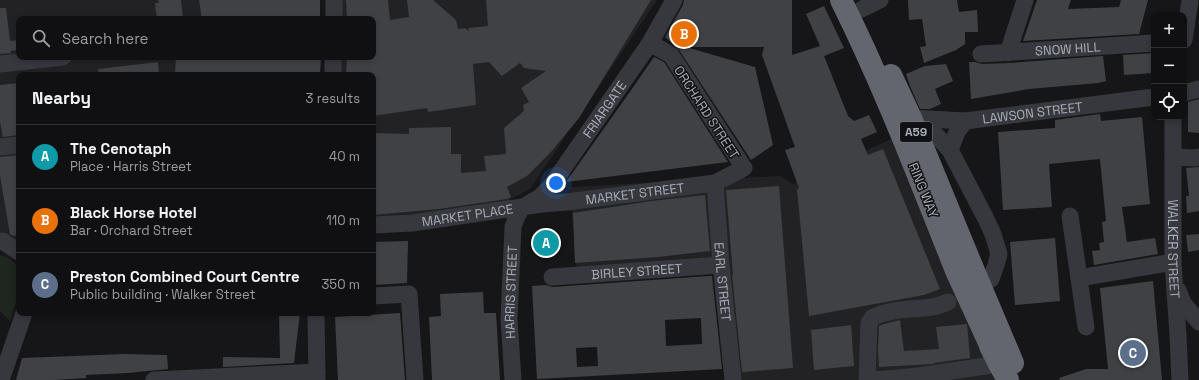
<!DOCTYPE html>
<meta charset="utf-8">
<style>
body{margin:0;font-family:"Space Grotesk",sans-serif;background:#19191b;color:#f1f3f6}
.controls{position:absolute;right:12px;top:12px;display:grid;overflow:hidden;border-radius:8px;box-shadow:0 2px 6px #0003}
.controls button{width:36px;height:36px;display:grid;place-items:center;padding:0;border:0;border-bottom:1px solid #303032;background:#101012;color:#f1f3f6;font:20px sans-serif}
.you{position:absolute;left:556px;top:183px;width:14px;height:14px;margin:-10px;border:3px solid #fff;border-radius:50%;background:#1a73e8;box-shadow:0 0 0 6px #1a73e833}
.badge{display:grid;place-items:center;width:26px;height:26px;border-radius:50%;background:#0f766e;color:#fff;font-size:13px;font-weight:700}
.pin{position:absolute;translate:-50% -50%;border:2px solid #fff;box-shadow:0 1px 4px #0006}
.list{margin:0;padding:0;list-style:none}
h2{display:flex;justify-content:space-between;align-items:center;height:52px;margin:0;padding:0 16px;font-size:17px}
h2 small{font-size:13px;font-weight:400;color:#9c9d9f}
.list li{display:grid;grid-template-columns:26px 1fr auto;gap:12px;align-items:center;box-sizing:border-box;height:64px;padding:0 16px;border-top:1px solid #303032}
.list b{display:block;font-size:15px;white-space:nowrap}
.list p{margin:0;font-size:13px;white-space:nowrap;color:#9c9d9f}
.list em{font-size:13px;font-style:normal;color:#9c9d9f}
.icon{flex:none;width:22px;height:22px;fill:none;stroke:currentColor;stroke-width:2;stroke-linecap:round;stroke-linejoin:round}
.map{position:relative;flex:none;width:1199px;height:380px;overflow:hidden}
.search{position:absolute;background:#101012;box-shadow:0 2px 6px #0003;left:16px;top:16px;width:360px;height:44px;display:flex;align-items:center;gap:10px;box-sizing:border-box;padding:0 14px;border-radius:8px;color:#9c9d9f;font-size:15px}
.panel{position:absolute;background:#101012;box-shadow:0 2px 6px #0003;left:16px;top:72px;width:360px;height:244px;border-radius:8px}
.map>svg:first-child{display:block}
.built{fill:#222225}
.green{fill:#1e261f}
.building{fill:#404145;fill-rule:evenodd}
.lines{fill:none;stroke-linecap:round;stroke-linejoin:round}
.minor{stroke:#37383d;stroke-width:17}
.highway{stroke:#63666e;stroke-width:22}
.highway-bridge{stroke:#63666e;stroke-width:22}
.labels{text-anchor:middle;stroke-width:3;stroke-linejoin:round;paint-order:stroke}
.shield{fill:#111113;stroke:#7b7e86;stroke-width:1}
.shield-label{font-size:12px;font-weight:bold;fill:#a8adb8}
.street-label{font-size:13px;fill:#a8adb8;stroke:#111113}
</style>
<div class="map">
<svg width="1199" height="380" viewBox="0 0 1199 380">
<rect width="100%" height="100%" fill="#161618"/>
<g class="built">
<path d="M0,0h213l1,19h-195v38h199l2,18h-201v169l-19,4z"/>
<path d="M339,0h318l-127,189 -36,19 -121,9v-142h-35v-18h35v-38h-34z"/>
<path d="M891,139l79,181 32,60h-274l-1,-113 -150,12 -7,-92 210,-11 13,8z"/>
</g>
<path class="green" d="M0,255l8,2 11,10v25l-9,29 -10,-10z"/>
<g class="building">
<path d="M158,0h23l2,19h-26l-2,-16h4z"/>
<path d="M199,0h121v19h-118z"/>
<path d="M346,0h42l2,20 19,-3 -2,-17h26l23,20 2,9 7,-1 4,3 -1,-3 20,-2 -2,-26h165l-72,118 -28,34 -24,24 -20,11 4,10 -4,2 -68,10 -66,6v-82l36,1v-6l42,-1v27h10v19l25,-2 -2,-15 22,-2 -2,-26 20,-17 -1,-6 6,-3 -8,-14 25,-17 -22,-3 -4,-5 -18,13 -13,-14 -16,2 3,41 -48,7 -1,-4 -54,8v-41h-27l1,-18h26v-38h-26z"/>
<path d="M684,0h108v55l28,-9 -14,-32 18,-8 20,42 -20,8 24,60 6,5 15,-6 8,17 -16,7 7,16 15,-6 57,140 -16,6 -115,21 -12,-127 2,-1 -14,-38 10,-3 -33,-92 2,-8h-78l69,20 18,78 -22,15 -72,-110 -14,-13 18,-32z"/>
<path d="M908,0h49l2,12 18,-2 1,22h-13v12l-9,6 -32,13 -4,-16 6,-1 -4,-27 -13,1z"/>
<path d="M1037,0h34l-3,9 51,-2 2,-7h27l-9,34 -116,7z"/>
<path d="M0,8h6l4,33 9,-1v10l-8,1v2l-11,1z"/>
<path d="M1154,53v20l-30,2 -1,-20z"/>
<path d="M1103,56l3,25 -8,2 -69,6 -58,10 -2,-37h6l7,2 28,-1z"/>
<path d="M176,57h145l-1,18h-145z"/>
<path d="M654,57l10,5 64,100 -162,20 68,-96z"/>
<path d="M158,62l1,13h-60l-1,-6z"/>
<path d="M946,64l7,17 -18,8 6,15 -11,5h-10l-10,-23 -4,-12 19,-8z"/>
<path d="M19,83v11l-2,1 2,10v30l-16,2 -3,-15v-37z"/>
<path d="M1199,99v34l-11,-1v-30z"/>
<path d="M1100,114l1,7 41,-4 8,87 -28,3 5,35 28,-4 3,16 -64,11 -2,-14 8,-1 -1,-7 5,-1 -2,-20 4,-1 -6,-62 -51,5 3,43 -49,3 -5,-78 57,-4v-8z"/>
<path d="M19,155v20h-3l3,21v39l-6,1 -3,-2 -10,-58v-19z"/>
<path d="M1199,167v44l-12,2 -1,-17h3l-3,-28z"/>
<path d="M779,186l14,182 -51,4 -10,-97h1l-7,-85z"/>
<path d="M705,195l5,56 -52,6 -83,6 -2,-50 78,-12z"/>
<path d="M1199,234v16l-11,2 -2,-17z"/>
<path d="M1055,238l5,63 -45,4 -5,-63z"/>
<path d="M408,241l-1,42 -34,2v-43z"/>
<path d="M709,276h3l10,93 -185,10 -5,-93 14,-1 7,2zM701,318l1,26 -36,2 -1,-26zM597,347l1,19 -21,1 -1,-19z"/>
<path d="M1153,281l9,99h-102l-1,-2 27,-9h22l-8,-81z"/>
<path d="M483,292l1,21h12l4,67h-68l-3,-63 12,-1 -1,-22z"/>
<path d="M279,313h21l-6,50 -71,4v-10l57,1z"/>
<path d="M400,313l5,67h-67l-3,-63z"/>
<path d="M900,320l4,31 35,-2 -3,-22 31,-3 3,34 -36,5 -1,1 -54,3 -1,-17 1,-24 5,-2z"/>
<path d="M851,325l3,41 -40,4 -3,-40z"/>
<path d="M125,354l42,1 1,14 -40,4 -42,2v3l-32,2h-38l6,-22z"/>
</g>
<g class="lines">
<g class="minor">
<path d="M862,9l18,-9"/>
<path d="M334,19v-19"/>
<path d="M1184,40l6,-40"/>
<path d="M1008,53l17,-53"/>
<path id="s1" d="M981,54l173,-11"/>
<path d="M0,64l63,-7"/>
<path d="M333,75v-18"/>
<path d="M1184,93l15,-4"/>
<path id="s2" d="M1173,117v145l5,73 2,45"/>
<path id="s3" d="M911,118l54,3 189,-24"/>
<path d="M921,119l29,31 36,69 7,15 6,20 -3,11 -5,14"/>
<path d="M0,147l19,-2"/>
<path d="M950,150l7,-18 8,-11"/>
<path d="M1173,157l22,1 4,-1"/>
<path id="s4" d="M715,183l6,82 12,115"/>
<path id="s5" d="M528,204l12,-7 11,-11 99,-143 24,-43"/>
<path d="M1070,216l16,111"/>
<path id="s6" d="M373,225l39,-2 130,-19 25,-2 148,-19 29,-15 -73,-113 -21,-12"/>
<path d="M2,241l17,11"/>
<path id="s7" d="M552,277l169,-12"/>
<path d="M1079,278l94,-16"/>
<path d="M1178,290l5,13 16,19"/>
<path d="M373,296l36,-2 6,86"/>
<path d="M316,313l1,67"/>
<path d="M1,380l23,-67"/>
<path d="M154,380l163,-8"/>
<path id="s8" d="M513,380l-4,-61 4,-92 4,-11 5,-9"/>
<path d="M867,380l2,-57 4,-6c22,-9 37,-7 59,-10 6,-1 11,-3 16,-5"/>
<path d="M874,380l44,-4 81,-12"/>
</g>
<g class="highway">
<path d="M841,0c44,88 79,181 116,273"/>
<path d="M891,75l20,43 61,148"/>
<path d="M990,346l9,18 9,16"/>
</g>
<g class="highway-bridge">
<path d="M972,266l41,97"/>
<path d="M957,273l33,72"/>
</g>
</g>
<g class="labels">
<rect class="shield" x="900" y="122" width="32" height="20" rx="3"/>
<g class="shield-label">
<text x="916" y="136">A59</text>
</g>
<g class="street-label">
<text dy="5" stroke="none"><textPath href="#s1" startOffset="87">SNOW HILL</textPath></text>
<text dy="5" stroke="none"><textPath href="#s5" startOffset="123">FRIARGATE</textPath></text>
<text transform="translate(707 112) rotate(57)" y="5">ORCHARD STREET</text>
<text dy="5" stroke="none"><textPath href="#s3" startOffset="122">LAWSON STREET</textPath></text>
<text transform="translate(924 190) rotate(68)" y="5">RING WAY</text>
<text dy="5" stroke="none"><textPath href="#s6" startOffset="264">MARKET STREET</textPath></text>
<text dy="5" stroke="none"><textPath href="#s6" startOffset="95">MARKET PLACE</textPath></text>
<text dy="5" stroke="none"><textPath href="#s2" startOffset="132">WALKER STREET</textPath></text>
<text dy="5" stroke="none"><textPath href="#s7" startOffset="85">BIRLEY STREET</textPath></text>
<text dy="5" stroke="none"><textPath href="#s4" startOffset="99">EARL STREET</textPath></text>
<text dy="5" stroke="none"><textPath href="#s8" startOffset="88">HARRIS STREET</textPath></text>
</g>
</g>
</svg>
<div class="controls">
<button>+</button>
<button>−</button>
<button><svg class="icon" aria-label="locate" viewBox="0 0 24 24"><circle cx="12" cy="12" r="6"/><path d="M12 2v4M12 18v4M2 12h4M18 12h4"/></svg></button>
</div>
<div class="you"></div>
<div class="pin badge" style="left:546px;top:243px;background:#0f9aa8">A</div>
<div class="pin badge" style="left:684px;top:34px;background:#e8710a">B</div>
<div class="pin badge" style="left:1133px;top:353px;background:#5c6f8a">C</div>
<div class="search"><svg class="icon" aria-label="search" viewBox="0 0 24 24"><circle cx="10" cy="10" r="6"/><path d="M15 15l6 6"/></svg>Search here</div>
<section class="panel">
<h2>Nearby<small>3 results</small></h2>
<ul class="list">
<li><span class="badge" style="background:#0f9aa8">A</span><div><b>The Cenotaph</b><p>Place · Harris Street</p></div><em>40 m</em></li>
<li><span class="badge" style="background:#e8710a">B</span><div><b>Black Horse Hotel</b><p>Bar · Orchard Street</p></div><em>110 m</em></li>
<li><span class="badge" style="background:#5c6f8a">C</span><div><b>Preston Combined Court Centre</b><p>Public building · Walker Street</p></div><em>350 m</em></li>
</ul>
</section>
</div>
